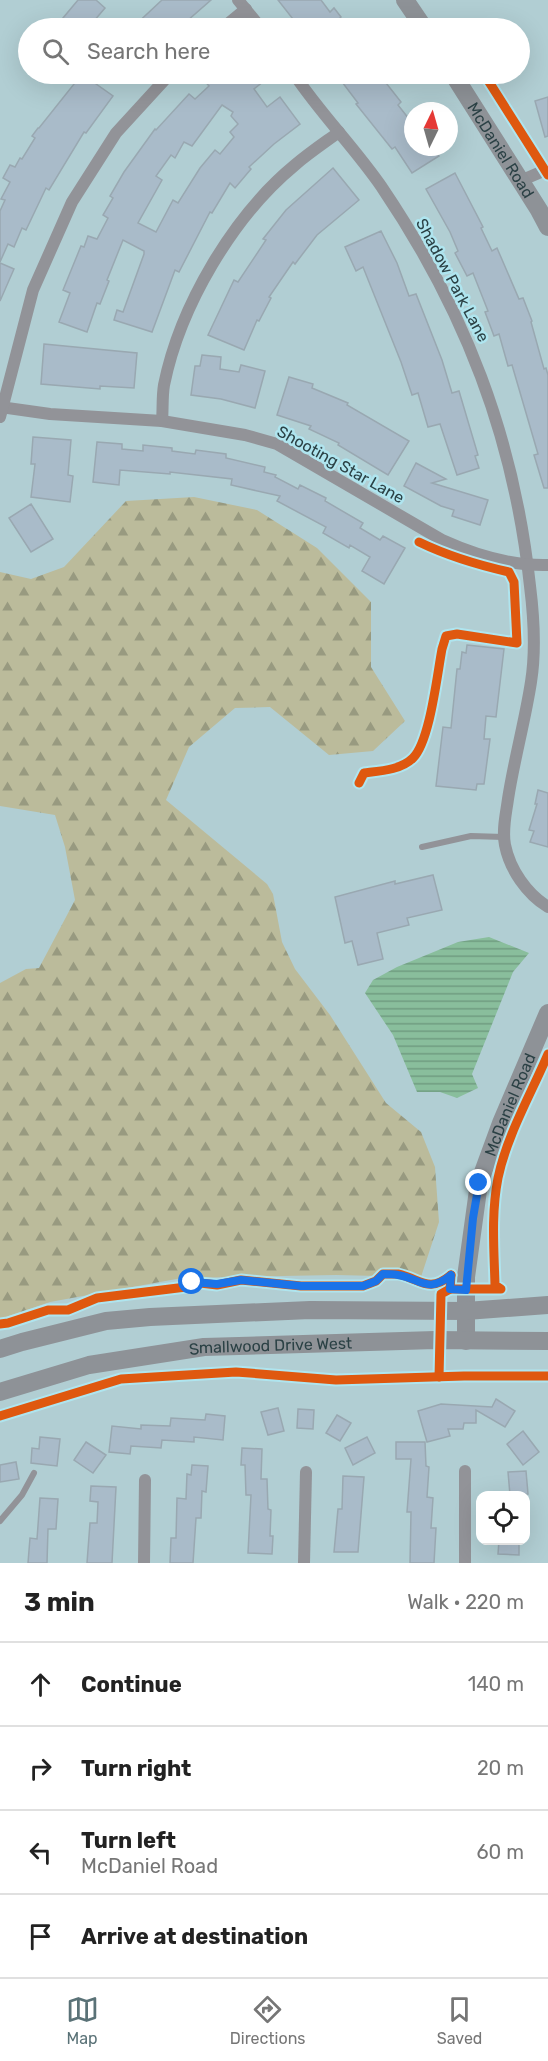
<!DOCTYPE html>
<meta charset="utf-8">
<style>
body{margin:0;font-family:Rubik,sans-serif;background:#f2f2f2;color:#222}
.controls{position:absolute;right:18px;bottom:18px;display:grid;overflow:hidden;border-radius:12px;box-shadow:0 6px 24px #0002}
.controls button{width:54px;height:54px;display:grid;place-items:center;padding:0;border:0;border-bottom:2px solid #e0e0e0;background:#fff;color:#222;font:30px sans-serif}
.compass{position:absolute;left:404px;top:102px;width:54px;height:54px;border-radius:50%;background:#fff;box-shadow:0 6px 24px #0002;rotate:5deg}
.stop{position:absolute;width:18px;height:18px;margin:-14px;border:4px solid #1a73e8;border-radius:50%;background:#fff}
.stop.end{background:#1a73e8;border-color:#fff;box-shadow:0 2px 6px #0008}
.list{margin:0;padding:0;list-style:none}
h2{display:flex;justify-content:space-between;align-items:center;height:78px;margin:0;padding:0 24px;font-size:26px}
h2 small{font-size:20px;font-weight:400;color:#767676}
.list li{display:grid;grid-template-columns:39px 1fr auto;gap:18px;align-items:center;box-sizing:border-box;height:84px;padding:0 24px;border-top:2px solid #e0e0e0}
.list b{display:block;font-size:22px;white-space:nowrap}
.list p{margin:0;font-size:20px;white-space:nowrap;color:#767676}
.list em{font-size:20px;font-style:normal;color:#767676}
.icon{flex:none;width:33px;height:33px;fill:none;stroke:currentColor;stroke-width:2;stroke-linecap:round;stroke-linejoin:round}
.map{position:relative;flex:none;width:548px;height:1563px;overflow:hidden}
.search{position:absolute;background:#fff;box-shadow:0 6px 24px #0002;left:18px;right:18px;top:18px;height:66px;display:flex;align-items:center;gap:15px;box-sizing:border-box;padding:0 21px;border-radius:33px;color:#767676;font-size:22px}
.sheet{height:414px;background:#fff}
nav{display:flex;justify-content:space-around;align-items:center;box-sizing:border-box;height:84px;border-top:2px solid #e0e0e0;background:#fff;font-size:16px;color:#767676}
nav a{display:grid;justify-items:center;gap:3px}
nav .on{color:#5a7277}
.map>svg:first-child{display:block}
.forest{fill:url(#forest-firs)}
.water{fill:url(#water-rules)}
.building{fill:#a9bbc9;stroke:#99a8b1;stroke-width:1.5;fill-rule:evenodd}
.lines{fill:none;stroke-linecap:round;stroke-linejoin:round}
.lane{stroke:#929398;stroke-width:6}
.street{stroke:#929398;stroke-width:12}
.secondary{stroke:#8e9297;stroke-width:18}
.cycleway-casing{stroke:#afe5ef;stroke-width:13}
.cycleway{stroke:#df580f;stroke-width:9}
.route{stroke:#1a73e8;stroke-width:8}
.labels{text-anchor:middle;stroke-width:5;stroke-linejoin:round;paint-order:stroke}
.street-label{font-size:16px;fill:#2b4145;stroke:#afe5ef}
</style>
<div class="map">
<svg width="548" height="1563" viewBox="0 0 548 1563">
<defs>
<pattern id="forest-firs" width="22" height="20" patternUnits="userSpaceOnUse" patternTransform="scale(1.5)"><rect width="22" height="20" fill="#bbbb9b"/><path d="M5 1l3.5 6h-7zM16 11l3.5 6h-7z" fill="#989a80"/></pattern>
<pattern id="water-rules" width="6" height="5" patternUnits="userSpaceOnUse" patternTransform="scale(1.5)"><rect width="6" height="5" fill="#89be9c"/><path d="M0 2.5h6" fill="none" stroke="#709c81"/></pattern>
</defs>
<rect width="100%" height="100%" fill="#b1ced3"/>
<path class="forest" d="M194,497l63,13 60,38 54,54v65l34,54 -32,30 -44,4 -59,-48 -35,1 -46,39 -23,53 101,84 6,10 9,48 13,27 35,46 56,88 35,29 14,35 4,55 -18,55 -85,-2 -154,3 -132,24 -50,17v-336l26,-14 13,-1 36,-68 -10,-53 -10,-32 -55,-9v-234l31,7 33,-12 62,-66z"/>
<path class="water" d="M489,937l40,16 -16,19 -41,102 6,14 -21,10 -17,-6h-23l-24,-57 -28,-42 8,-13 24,-13 61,-25z"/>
<g class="building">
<path d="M78,0h18l9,8 -17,20h-13l-12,-10z"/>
<path d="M162,0h49l-32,28h-47z"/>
<path d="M278,0h43l9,12 4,-4 7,9 -2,2 8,9h-47z"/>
<path d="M82,74l31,22 -27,37 -2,-1 -35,58 -3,-2 -20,42 -4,-2 -8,19 -6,-3 -8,18v-51l5,-11 -4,-1 9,-17 -7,-4 7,-13 5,2 5,-9 2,1 13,-21 -3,-2 6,-8h1z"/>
<path d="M208,74h65l-19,15 13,18 13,-10 20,27 -26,20 -25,23 2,2 -16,19 -5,-5 -18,30 -2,-1 -31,60 -4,-2 -23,62 -38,-12 3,-10 6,2 21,-58v-3l-21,-11 -16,40 2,1 -9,23 -3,-1 -10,29 -28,-10 11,-29 -7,-3 18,-44 3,1 4,-11 9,3 11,-21 -5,-3 10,-17 -3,-2 14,-24 31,-43 1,1 33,-36 6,5 14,-13 -6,-7zM222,105l11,7 -2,4 7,8 -8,8 4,5 -14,17 -5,-4 -15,18 -22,35 -5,-3 -17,32 -18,-9 24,-43 -6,-4 15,-21 4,3 9,-16 8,4z"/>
<path d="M336,74h43l22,28 -3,3 15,19v23h20l6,9 -27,17 -17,-26 -3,2 -36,-45 2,-1z"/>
<path d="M548,97v39l-3,1 -10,-36z"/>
<path d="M333,168l26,32 -42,35 -22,29 -2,-2 -24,35 2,1 -12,23 -2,-1 -13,30 -36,-15 26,-55 4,2 28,-42 -3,-1 23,-29z"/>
<path d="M455,173l28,54 -2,1 11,23 5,-3 22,51 4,-1 9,23 -1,1 13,47 2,-1 2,7v113h-4l-10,-33 4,-1 -26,-89 -4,1 -9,-32 -5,2 -9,-24 3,-1 -15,-38 -6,3 -12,-23 3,-2 -8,-19 -24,-43z"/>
<path d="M381,231l16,32 12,33 7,-2 26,66 10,33 7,-2 19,64 -3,1 4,12 -22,7 -17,-51 -12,3 -10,-34 -6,2 -11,-33 -38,-95 -7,4 -11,-24z"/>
<path d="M0,263l14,6 -14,32z"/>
<path d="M44,344l93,9 -3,35 -34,-2v3l-59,-5z"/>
<path d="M202,355l19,2 -1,12 19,3 2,-7 24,6 -10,37 -34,-9 -30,-4 4,-29h5z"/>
<path d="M289,377l24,7 -1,4 36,15 -1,2 62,36 -21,34 -50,-30 1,-2 -30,-14 2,-3 -34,-11z"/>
<path d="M33,437l38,3 -3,35 5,1 -3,26 -39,-5 4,-33h-4z"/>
<path d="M97,442l25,2v5l21,2v-6l29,3v3l23,3 1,-4 30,4v4l39,9 -1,5 12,3 -1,2 23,12 2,-4 26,13 -1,3 38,22 -3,5 20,12 3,-4 22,12 -21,36 -22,-13 8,-14 -20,-12 -1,3 -26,-15 3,-6 -49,-26 3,-5 -49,-11 1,-6 -62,-7v2l-50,-4 -1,15 -26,-3z"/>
<path d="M416,463l30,16 -14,4 56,17 -8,25 -28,-9 2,-6 -13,-4 -37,-20z"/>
<path d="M31,504l22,35 -22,13 -22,-34z"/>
<path d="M467,645l37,4 -8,68 -10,-1 -2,23h6l-6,45h-7l-1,6 -40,-4 7,-59 8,1 6,-59h3l2,-17 4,1z"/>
<path d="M538,790l10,3v54l-18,-5 4,-11 -5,-1 8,-26h-2z"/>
<path d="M433,875l9,35 -35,8 2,7 -32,8 6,26 -25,6 -6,-24 -7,2 -10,-46 60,-16v3z"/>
<path d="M496,1399l19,12 -10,16 -29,-17v13h-12l-1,6h-15l2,7 -23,6 -9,-31 23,-7 51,3z"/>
<path d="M278,1408l6,23 -16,4 -7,-23z"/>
<path d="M298,1409l16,1 -1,19 -16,-1z"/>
<path d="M206,1414l19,2 -2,24 -29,-3v5l-32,-2 -1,8 -30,-2 -1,8 -21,-2 3,-26 29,3v-4l29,1 1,-8 34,2z"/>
<path d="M337,1415l14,8 -11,18 -14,-8z"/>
<path d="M523,1431l16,21 -16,13 -16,-21z"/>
<path d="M40,1437l20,2 -3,27 -26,-3 1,-15 7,1z"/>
<path d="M367,1437l8,16 -22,12 -8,-17z"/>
<path d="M86,1442l20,13 -13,18 -19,-13z"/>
<path d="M396,1442h29l1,24 3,1 -2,30 6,1 -2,30h5l-2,35h-24l1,-51h-4l4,-53h-15z"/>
<path d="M242,1448l20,1 -1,30h6l1,30 3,1 -1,26h3l-1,18 -24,-1 3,-58h-5l-1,-30h-4z"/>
<path d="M16,1462l3,17 -19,3v-17z"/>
<path d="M192,1465l16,1 -2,26 -4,-1 -1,27h-5l-3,45h-23l1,-25h5l1,-40 9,1 1,-25 4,1z"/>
<path d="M526,1471l2,23 -18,1 -2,-23z"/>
<path d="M343,1476l21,1 -6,75h-24l4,-43h4z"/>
<path d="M91,1486l25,1 -4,76h-25l3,-40h7l1,-21 -8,-1z"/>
<path d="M40,1498l18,1 -2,30h-8l-1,34h-19l2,-25 7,1z"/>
<path d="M499,1540h20v15l-21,-1z"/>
</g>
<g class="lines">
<g class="lane">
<path d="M422,847l49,-11 33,1"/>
<path d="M0,1521l22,-26 12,-22"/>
</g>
<g class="street">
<path d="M238,0l23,28"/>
<path d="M223,28l23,-19"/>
<path d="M294,74c26,39 60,73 87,112 84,124 133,251 149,400 4,32 6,65 1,96 -6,39 -17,78 -23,117 -2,15 -6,31 -3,46 5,25 22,49 43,62"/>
<path d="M520,181l28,-12"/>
<path d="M0,407l50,7 112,7 83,14 32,9 165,96c33,15 69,26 106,25"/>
<path d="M0,417l33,-127 39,-88 44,-69 54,-59"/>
<path d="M162,421c1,-11 0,-24 2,-36 16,-79 69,-169 131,-220 14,-12 29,-22 44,-33"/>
<path d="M144,1563l1,-83"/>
<path d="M304,1563l2,-91"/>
<path d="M465,1563v-92"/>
</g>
<g class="secondary">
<path d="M405,0l19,28"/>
<path id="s1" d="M453,74l86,136 9,17"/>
<path id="s2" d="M466,1341v-64l13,-94 22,-60 47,-110"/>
<path d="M0,1349l22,-7 84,-21 44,-4 160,-7 156,1 82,-6"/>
<path id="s3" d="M0,1392l89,-27 115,-18 231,-7 113,1"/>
</g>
<g class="cycleway-casing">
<g id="cycleway">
<path d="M484,74l64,101"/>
<path d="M359,783l5,-10c16,-2 37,-3 49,-15 17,-17 24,-83 29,-109l4,-13 11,-2 60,9 -3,-61 -5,-10c-31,-7 -61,-16 -90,-30"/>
<path d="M451,1275l-1,14h51l-6,-4c-1,-36 -4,-71 3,-107 9,-43 33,-84 50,-124"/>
<path d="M0,1324l8,-1 40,-13h20l29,-12 89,-11 6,-5 25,3 24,-5 60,6h62l13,-5 7,-7c5,0 10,0 15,0 23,5 30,20 53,1"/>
<path d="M439,1377l2,-83 9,-5"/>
<path d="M0,1416l121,-37 115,-7 100,8 128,-4h84"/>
</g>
</g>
<use href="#cycleway" class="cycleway"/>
</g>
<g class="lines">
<path class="route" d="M192,1282l25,2 24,-4 60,6h62l13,-5 7,-7c5,0 10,0 15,1 23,4 30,19 53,0l-1,14 16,1 7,-72 6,-35"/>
</g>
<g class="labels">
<g class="street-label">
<text dy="6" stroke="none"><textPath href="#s1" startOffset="90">McDaniel Road</textPath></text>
<text transform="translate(453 280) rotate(62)" y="6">Shadow Park Lane</text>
<text transform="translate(341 464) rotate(29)" y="6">Shooting Star Lane</text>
<text dy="6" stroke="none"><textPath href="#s2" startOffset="243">McDaniel Road</textPath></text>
<text dy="6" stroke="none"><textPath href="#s3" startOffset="276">Smallwood Drive West</textPath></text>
</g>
</g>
</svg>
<div class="controls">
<button><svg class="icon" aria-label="locate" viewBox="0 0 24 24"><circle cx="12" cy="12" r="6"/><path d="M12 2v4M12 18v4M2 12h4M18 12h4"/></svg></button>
</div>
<svg class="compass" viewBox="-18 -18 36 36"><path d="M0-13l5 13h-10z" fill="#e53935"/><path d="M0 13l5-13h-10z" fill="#767676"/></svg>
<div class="stop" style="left:192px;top:1282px"></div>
<div class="stop end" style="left:479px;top:1183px"></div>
<div class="search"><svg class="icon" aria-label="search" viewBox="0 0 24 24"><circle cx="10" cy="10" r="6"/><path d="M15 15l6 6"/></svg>Search here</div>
</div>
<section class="sheet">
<h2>3 min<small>Walk · 220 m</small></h2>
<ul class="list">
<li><svg class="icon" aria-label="ahead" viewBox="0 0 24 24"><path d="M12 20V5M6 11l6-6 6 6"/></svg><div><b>Continue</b></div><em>140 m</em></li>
<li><svg class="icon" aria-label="right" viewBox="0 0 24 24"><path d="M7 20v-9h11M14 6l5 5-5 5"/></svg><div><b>Turn right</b></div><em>20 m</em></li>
<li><svg class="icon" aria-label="left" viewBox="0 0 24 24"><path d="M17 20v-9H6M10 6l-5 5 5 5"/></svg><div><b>Turn left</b><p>McDaniel Road</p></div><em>60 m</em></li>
<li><svg class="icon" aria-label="arrive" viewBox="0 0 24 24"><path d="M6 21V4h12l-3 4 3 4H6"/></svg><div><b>Arrive at destination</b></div></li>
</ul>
</section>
<nav>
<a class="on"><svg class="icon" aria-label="map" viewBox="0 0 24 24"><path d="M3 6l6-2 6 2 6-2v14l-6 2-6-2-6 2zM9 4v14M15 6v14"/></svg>Map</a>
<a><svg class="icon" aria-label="directions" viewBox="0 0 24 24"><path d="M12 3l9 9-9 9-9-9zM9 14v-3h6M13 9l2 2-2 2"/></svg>Directions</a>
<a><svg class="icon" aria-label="saved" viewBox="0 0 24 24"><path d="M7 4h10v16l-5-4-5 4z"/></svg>Saved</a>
</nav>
